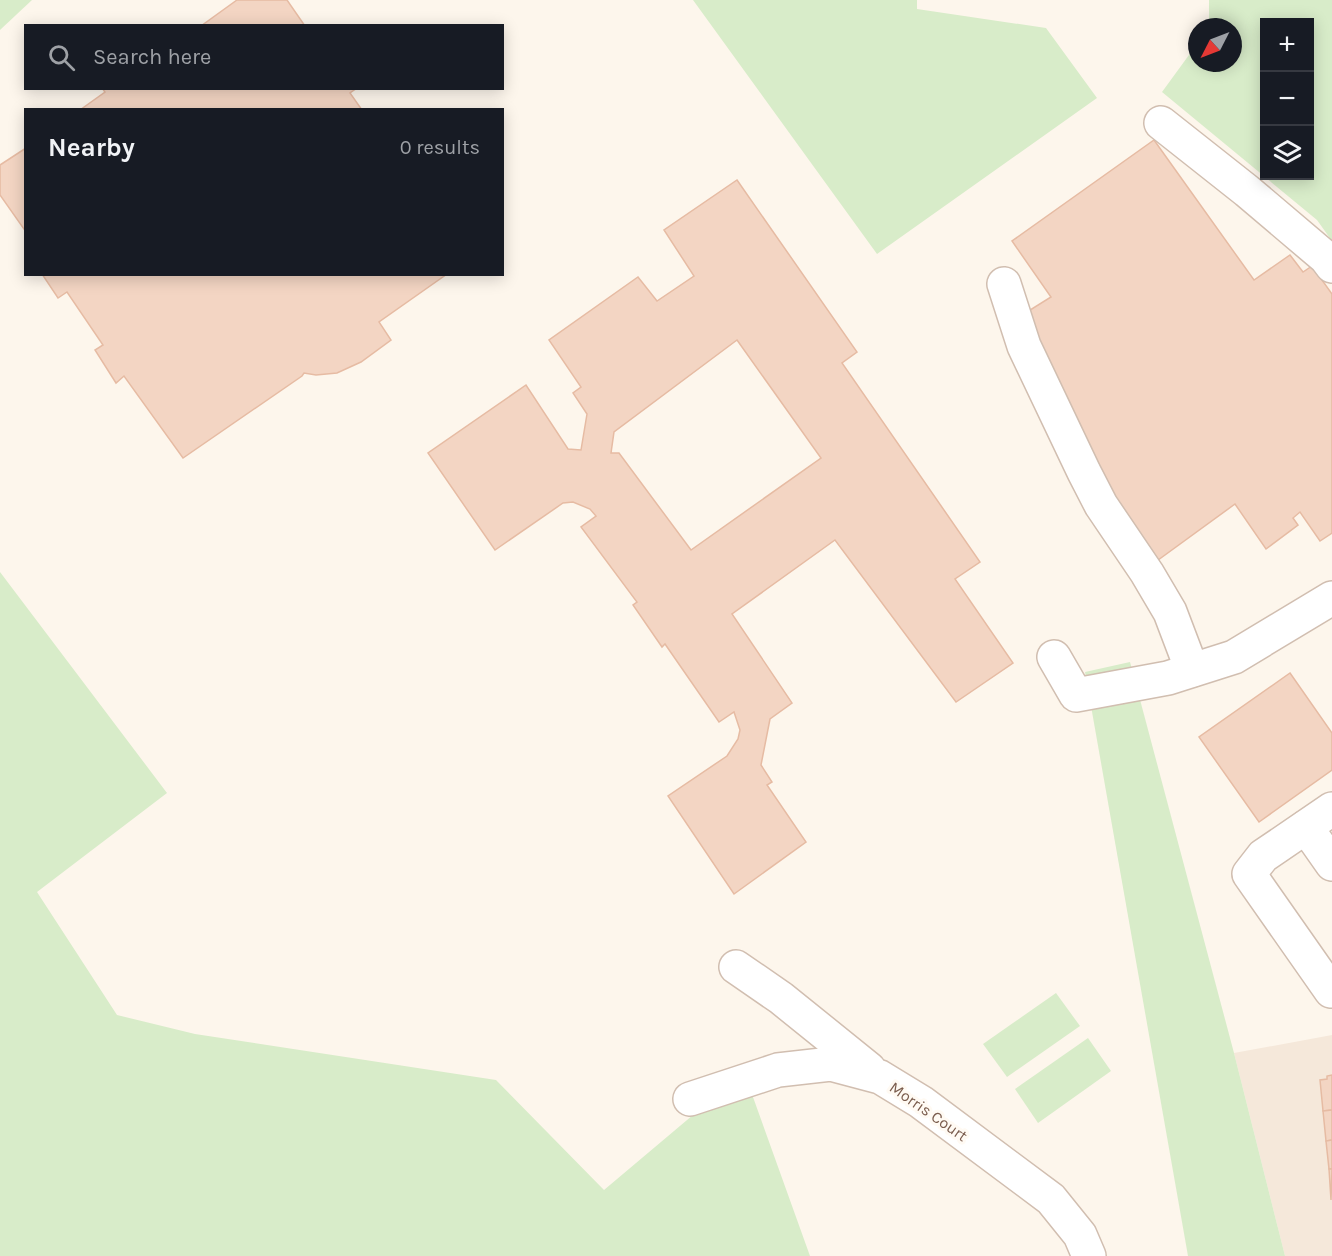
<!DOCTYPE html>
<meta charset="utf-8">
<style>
body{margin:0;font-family:Karla,sans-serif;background:#20242c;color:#f1f3f6}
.controls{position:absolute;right:18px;top:18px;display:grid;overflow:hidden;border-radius:0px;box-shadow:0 3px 15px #0003}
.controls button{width:54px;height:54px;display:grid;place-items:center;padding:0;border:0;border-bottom:2px solid #363941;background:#171b24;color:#f1f3f6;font:30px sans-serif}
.compass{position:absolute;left:1188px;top:18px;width:54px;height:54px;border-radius:50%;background:#171b24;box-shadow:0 3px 15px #0003;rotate:228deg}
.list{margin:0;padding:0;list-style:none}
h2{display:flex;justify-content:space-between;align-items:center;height:78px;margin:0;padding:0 24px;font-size:26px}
h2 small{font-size:20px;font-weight:400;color:#9ea1a6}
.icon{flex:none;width:33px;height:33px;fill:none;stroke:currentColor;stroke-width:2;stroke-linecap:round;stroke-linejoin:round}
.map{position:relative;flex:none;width:1332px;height:1256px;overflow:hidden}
.search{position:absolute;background:#171b24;box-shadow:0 3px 15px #0003;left:24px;top:24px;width:480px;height:66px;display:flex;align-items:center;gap:15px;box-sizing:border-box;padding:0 21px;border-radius:0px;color:#9ea1a6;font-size:22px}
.panel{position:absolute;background:#171b24;box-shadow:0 3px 15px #0003;left:24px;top:108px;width:480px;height:168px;border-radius:0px}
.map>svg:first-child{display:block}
.residential{fill:#f5e8da}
.green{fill:#d8ecc9;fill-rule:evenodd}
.building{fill:#f3d5c3;stroke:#e6bba3;stroke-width:1.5;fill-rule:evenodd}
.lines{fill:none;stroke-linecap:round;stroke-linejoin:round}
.minor-casing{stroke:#d1beb0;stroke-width:36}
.minor{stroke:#fff;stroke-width:33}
.labels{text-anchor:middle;stroke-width:6;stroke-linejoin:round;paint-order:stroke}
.street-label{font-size:16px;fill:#7a5c4d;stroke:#fffaf3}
</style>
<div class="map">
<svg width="1332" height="1256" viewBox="0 0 1332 1256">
<rect width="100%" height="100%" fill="#fdf6ec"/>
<path class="residential" d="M1332,1035v221h-47l-51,-203z"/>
<g class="green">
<path d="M0,0h32l-32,30z"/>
<path d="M693,0h224v9l129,19 51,70 -220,156z"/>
<path d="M1209,0h123v241l-15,-21 -155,-128 35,-48v19h36v-36h-24zM1310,22v154h-46v-154z"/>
<path d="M0,572l167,221 -130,99 80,123 78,19 301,46 108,110 140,-118 66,184h-810z"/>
<path d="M1130,662l104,391 51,203h-97l-103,-584z"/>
<path d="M1056,993l24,33 -73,51 -24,-33z"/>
<path d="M1088,1038l23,33 -73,52 -23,-34z"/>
</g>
<g class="building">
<path d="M237,0h50l18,26h-104z"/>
<path d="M102,88h255l-7,5 12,17h-282l25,-18z"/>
<path d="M1154,140l100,140 36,-25 13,17 9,-6 20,28v239l-12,8 -20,-29 -7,6 5,7 -32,24 -31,-45 -81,59 -41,-58 -91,-190 29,-18 -39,-56z"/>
<path d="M26,148v84l-26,-37v-30z"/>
<path d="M737,180l120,172 -15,11 138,199 -25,17 58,84 -57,39 -121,-162 -103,74 60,89 -22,16 -9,46 11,17 -5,3 39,57 -72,52 -66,-98 59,-40 11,-17 2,-9 -6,-18 -15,10 -54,-78 -3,3 -29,-42 4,-3 -56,-75 15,-11 -6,-7 -17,-7 -10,1 -68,47 -67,-97 98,-68 42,64 13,1 6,-36 -14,-21 8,-6 -32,-47 89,-63 19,24 37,-25 -30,-46zM737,340l84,118 -130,92 -72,-97h-8l3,-21z"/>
<path d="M42,274h405l-68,48 12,18 -30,22 -24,11 -21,2 -12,-2 -2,3 -119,82 -59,-82 -8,7 -21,-33 8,-5 -36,-53 -9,6z"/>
<path d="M1290,673l42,60v37l-73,52 -60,-85z"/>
<path d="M1332,1075v35l-9,1 -3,-31 7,-1v-3z"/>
<path d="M1332,1110v30l-6,1 -3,-30z"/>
<path d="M1332,1140v29h-3l-3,-28z"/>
<path d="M1329,1169h3l-1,31z"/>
</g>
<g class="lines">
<g class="minor-casing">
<g id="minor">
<path d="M1161,123l86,68 79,67 6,8"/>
<path d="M1004,284l20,62 60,126 17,33 46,68 23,39 22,58"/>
<path d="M1054,657l22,38 92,-17 66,-21 98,-59"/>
<path d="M1306,827l26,37"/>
<path d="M736,967l45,31 88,71"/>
<path d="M1331,991l-82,-117 14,-18 69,-47"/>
<path d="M690,1099l88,-29 53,-6 49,13 41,25 130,97 29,36 9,21"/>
</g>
</g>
<use href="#minor" class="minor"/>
</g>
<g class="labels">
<g class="street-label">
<text transform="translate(929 1111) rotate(35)" y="6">Morris Court</text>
</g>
</g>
</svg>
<div class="controls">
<button>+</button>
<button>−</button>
<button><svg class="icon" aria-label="layers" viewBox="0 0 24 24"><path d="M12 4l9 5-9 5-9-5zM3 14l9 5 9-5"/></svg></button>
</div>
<svg class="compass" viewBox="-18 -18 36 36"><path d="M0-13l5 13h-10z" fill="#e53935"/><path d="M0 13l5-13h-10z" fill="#9ea1a6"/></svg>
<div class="search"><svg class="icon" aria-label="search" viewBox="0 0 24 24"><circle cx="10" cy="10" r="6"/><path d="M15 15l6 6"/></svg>Search here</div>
<section class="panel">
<h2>Nearby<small>0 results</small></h2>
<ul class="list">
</ul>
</section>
</div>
